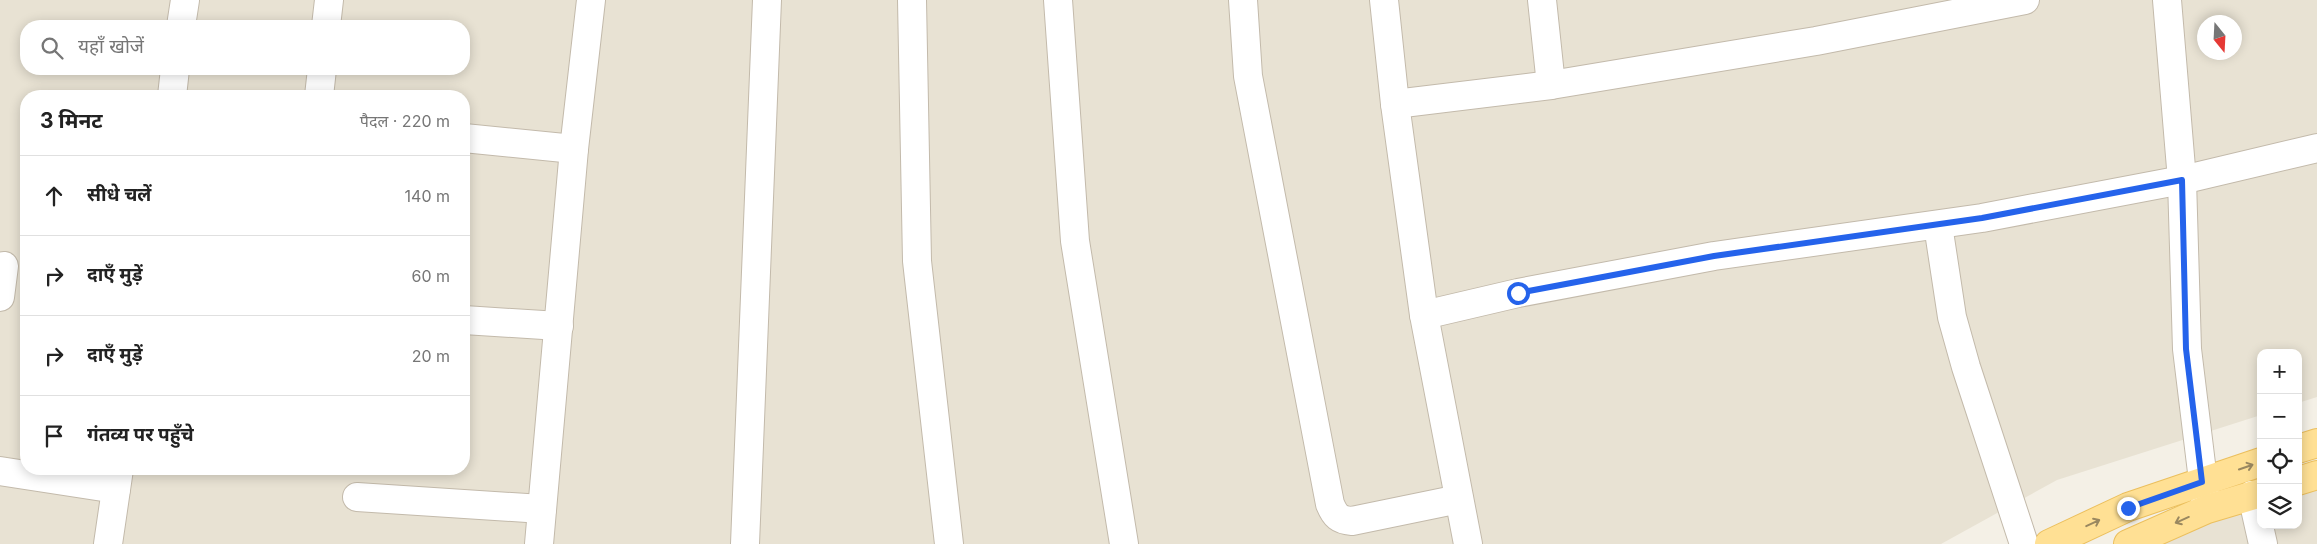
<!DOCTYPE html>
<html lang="hi">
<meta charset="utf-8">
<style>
body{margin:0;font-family:Inter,"Noto Sans Devanagari",sans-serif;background:#f2f2f2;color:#222}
.controls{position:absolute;right:15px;bottom:15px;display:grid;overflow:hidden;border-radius:10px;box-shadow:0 2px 12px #0003}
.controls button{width:45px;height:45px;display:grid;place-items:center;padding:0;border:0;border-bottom:1px solid #e0e0e0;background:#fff;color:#222;font:25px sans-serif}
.compass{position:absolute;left:2197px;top:15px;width:45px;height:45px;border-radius:50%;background:#fff;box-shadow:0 2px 12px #0003;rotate:162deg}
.stop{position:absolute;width:15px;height:15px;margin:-11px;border:4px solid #2563eb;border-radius:50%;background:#fff}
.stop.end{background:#2563eb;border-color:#fff;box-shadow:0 1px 5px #0008}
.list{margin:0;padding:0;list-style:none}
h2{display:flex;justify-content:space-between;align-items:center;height:65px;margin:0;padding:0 20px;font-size:21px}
h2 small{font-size:16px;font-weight:400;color:#767676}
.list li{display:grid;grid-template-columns:32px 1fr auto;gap:15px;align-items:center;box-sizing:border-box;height:80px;padding:0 20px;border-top:1px solid #e0e0e0}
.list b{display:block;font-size:19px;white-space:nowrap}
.list em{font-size:16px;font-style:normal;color:#767676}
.icon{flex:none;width:28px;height:28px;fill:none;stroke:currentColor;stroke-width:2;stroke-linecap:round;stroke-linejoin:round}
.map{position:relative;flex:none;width:2317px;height:544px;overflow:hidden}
.search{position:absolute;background:#fff;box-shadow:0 2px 12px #0003;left:20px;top:20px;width:450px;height:55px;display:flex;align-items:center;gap:12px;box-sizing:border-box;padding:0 18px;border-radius:20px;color:#767676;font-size:19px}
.panel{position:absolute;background:#fff;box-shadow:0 2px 12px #0003;left:20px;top:90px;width:450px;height:385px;border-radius:20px}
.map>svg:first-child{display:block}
.residential{fill:#e8e2d3;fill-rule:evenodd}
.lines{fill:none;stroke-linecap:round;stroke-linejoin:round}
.minor-casing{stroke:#c3baab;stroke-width:30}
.primary-casing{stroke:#ebbf5d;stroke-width:30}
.minor{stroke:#fff;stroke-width:28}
.primary{stroke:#ffe094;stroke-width:28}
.oneway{stroke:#9a8860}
.route{stroke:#2563eb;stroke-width:6}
</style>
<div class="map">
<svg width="2317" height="544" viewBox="0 0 2317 544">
<rect width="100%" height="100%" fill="#f4f0e6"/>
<g class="residential">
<path d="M0,0h2317v397l-19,6v-50h-37v62l-204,65 -116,64h-1941zM2204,22h30v30h-30zM26,26h438v43h-438zM26,96h438v373h-438z"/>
<path d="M2317,481v63h-157l83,-45 18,26h37v-39z"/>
</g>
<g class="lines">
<g class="minor-casing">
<g id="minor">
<path d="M912,0l5,261 32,283"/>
<path d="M1058,0l17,241 49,303"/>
<path d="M1243,0l5,76 82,428c5,12 9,16 22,17l107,-22"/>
<path d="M1384,0l11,104 29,211 44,229"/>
<path d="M1542,0l9,85"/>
<path d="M2167,0l15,180 5,169 19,156"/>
<path d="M181,26l4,-26"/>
<path d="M326,26l3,-26"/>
<path d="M172,96l3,-27"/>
<path d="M319,96l3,-27"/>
<path d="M1395,104l156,-19 265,-44 209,-41"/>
<path d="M464,138l110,11"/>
<path d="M1938,225l14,92 14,50 58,177"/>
<path d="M0,297l4,-31"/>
<path d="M1424,315l94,-22 196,-37 268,-38 200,-38 135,-32"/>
<path d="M464,320l95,6"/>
<path d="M0,471l116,18"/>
<path d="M2252,495l11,49"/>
<path d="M357,497l185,12"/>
<path d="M108,544l11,-75"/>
<path d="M539,544l35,-395 17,-149"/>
<path d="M745,544l22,-544"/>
</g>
</g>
<g class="primary-casing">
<g id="primary">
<path d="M2298,449l19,-6"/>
<path d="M2298,481l19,-6"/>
<path d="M2049,544l79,-37 133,-45"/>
<path d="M2128,544l79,-35 54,-16"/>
</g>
</g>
<use href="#minor" class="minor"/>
<use href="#primary" class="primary"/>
</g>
<defs><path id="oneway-shaft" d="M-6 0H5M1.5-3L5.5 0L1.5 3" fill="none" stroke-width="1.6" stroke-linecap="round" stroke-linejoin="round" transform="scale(1.25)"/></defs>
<g class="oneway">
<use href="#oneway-shaft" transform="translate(2246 467) rotate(-19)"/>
<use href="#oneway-shaft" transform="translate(2182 520) rotate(156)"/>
<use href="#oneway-shaft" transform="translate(2093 523) rotate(-25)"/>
</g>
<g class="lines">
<path class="route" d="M1518,293l196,-37 268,-38 200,-38 4,169 16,133 -74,26"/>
</g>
</svg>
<div class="controls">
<button>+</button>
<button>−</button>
<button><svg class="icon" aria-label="locate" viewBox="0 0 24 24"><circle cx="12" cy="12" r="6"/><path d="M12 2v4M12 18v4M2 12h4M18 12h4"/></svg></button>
<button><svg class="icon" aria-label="layers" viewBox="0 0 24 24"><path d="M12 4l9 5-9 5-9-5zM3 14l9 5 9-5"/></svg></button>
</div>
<svg class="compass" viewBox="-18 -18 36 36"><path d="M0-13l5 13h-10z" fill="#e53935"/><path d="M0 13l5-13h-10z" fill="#767676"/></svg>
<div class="stop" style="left:1518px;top:293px"></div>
<div class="stop end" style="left:2128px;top:508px"></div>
<div class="search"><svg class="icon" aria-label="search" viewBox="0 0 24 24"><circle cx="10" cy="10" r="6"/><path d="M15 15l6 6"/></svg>यहाँ खोजें</div>
<section class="panel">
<h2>3 मिनट<small>पैदल · 220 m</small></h2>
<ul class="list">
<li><svg class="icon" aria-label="ahead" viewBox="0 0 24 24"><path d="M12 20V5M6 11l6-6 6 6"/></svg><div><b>सीधे चलें</b></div><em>140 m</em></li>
<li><svg class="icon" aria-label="right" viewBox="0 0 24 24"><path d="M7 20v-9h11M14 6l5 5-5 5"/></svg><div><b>दाएँ मुड़ें</b></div><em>60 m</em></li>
<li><svg class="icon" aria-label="right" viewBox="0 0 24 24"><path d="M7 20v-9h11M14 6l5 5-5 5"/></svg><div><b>दाएँ मुड़ें</b></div><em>20 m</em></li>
<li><svg class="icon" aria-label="arrive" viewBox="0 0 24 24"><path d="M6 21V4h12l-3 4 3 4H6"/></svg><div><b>गंतव्य पर पहुँचे</b></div></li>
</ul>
</section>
</div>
